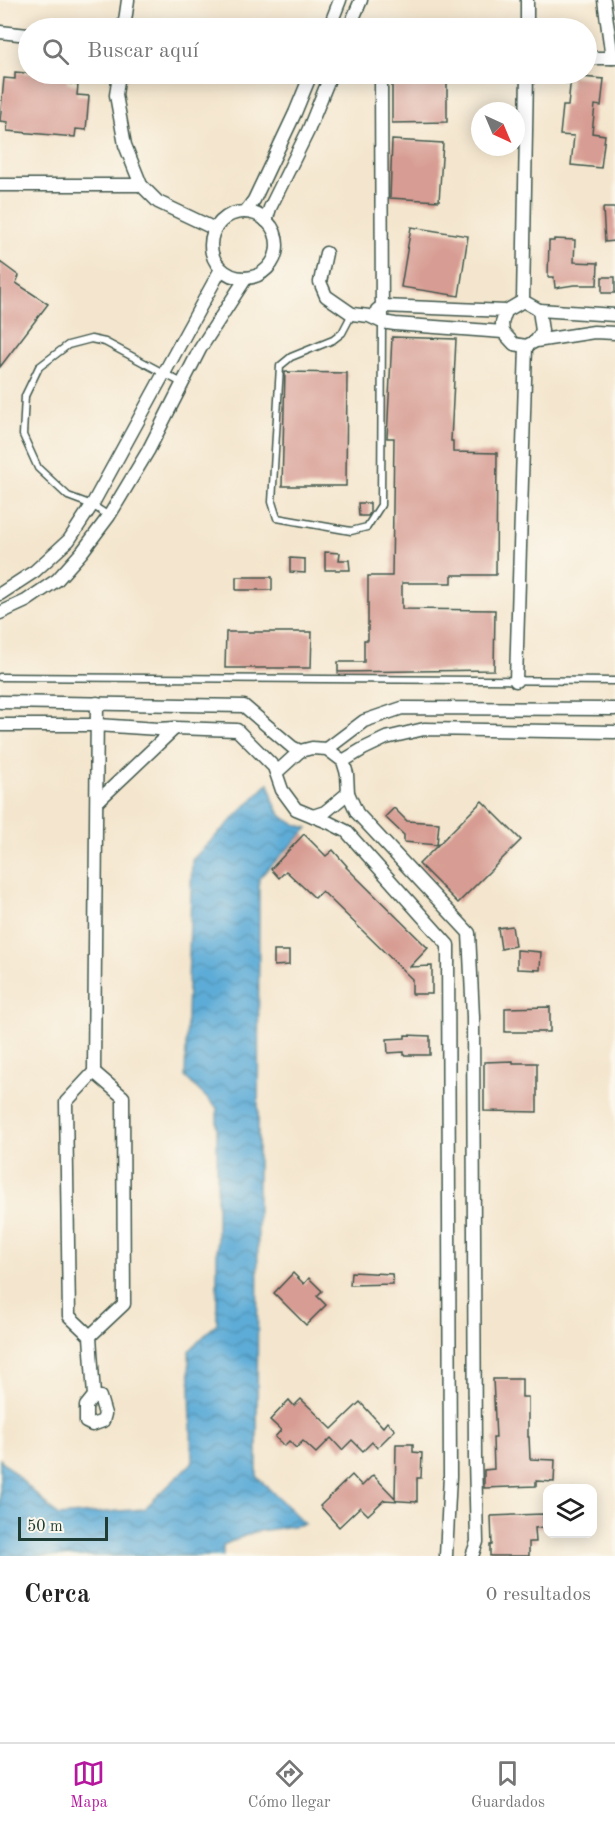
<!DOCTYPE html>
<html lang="es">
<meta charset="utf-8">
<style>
body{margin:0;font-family:"Old Standard TT",serif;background:#f2f2f2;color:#222}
.controls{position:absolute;right:18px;bottom:18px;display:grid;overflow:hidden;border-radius:12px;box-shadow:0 3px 15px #0003}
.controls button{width:54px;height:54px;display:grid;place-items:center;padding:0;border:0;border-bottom:2px solid #e0e0e0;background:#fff;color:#222;font:30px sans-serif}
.compass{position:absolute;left:471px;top:102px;width:54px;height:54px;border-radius:50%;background:#fff;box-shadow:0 3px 15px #0003;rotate:136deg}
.scale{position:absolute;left:18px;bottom:15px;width:90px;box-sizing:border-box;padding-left:6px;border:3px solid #1f3d34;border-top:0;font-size:16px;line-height:21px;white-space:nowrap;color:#1f3d34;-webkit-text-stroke:4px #fbf7ec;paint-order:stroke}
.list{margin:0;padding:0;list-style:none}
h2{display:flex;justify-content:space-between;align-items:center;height:78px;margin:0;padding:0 24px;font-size:26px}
h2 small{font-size:20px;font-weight:400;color:#767676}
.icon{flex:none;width:33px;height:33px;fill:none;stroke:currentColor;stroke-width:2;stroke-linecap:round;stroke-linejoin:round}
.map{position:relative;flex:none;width:615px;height:1556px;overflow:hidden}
.search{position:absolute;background:#fff;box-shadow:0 3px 15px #0003;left:18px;right:18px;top:18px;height:66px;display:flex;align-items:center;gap:15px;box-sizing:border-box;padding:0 21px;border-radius:33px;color:#767676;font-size:22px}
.sheet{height:186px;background:#fff}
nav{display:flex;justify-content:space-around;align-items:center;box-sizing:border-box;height:84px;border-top:2px solid #e0e0e0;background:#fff;font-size:16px;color:#767676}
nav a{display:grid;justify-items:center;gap:3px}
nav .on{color:#b5179e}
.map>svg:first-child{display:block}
.water{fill:url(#water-waves);stroke:#3e7486;stroke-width:1.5}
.building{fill:#d79c93}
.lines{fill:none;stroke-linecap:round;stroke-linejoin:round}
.lane-casing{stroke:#3f564b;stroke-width:9}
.street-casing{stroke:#3f564b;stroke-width:15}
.lane{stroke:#fff;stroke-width:6}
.street{stroke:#fff;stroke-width:12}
</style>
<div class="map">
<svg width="615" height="1556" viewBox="0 0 615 1556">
<defs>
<pattern id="water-waves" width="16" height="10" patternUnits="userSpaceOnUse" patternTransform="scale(1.5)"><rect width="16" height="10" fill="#5dacd7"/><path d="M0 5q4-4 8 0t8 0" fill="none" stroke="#4c8daf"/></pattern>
</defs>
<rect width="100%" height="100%" fill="#fbf7ec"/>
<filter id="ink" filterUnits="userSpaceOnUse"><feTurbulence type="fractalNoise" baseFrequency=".0167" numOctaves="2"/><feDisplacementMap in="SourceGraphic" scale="12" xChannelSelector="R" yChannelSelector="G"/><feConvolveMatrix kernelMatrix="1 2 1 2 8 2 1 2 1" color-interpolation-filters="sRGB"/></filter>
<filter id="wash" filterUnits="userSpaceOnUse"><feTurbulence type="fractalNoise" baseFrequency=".008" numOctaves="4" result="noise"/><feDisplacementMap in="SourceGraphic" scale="24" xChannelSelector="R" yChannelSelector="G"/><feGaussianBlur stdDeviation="1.35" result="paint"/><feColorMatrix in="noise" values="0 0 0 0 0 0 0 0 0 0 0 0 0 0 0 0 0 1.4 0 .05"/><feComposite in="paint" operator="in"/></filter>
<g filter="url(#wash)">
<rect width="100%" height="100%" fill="#f4e6ce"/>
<path class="water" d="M269,783c7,30 9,37 39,45l-49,50 -2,599 48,47 -51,8 -31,13v11h-223v-97l58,57 86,-7 48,-46 -3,-112 28,-28v-215l-32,-31 7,-217z"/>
<g id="blocks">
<g class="building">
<path d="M15,72l52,5v6l11,2 -1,10 12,1 -3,34 -10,-1 -1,8 -68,-6 1,-9 -8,-1 4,-43 11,1z"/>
<path d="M447,76v46l-55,1v-46z"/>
<path d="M571,76l33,3 -3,27 -6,-1 -3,28 13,2 -4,33 -30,-3 3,-29 -14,-1 3,-29h5z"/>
<path d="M392,140l51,3 -4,58 -49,-3z"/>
<path d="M603,208h12v33l-10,1z"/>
<path d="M411,227l57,9 -9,60 -58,-9z"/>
<path d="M554,239l21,1 -1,22 24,1 -1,22h-23l-19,3 -1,-11h-6l1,-36h5z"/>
<path d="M0,262l19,14 -3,7 32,21 -48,63z"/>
<rect x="602" y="277" width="13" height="16"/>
<path d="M392,337l64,2 -5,102h2v11l44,1 -1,122h-44v8h-50v26l93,1 -1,60 -156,2v-10h26v-22h4v-64h24l2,-138h-7z"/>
<path d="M285,372l62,1 -1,113h-64z"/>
<path d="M358,503h12v10l-2,3h-9z"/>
<path d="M325,552l15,1 -1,7h10l1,10h-25z"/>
<path d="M290,558l15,1v14l-15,-1z"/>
<rect x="236" y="577" width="36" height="13"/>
<path d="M226,632h86l-1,36h-86z"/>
<path d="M482,801l39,39 -63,63 -39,-39z"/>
<path d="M394,808l13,13 32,2 -2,22 -33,-3v-7l-19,-18z"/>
<path d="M304,834l22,22 7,-6 14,16 -1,1 82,81 -18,19 22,-1v28h-20v-15l-90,-88 -7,7 -29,-27 -7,7 -8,-9z"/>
<path d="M512,926l3,20 -14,3 -3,-21z"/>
<path d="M517,950l24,2 -1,18 -23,-1z"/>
<path d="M274,951h15v14l-15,1z"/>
<path d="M550,1007v25h-45v-24z"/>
<path d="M405,1035l25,1v19h-26v-3l-16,1 -1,-14 18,-1z"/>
<path d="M513,1061v2h24v49l-53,-1v-49z"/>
<path d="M351,1272l41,2 1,10 -43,1z"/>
<path d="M293,1273l11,11 5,-6 13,13 -5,5 9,9 -20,20 -32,-32z"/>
<path d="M493,1379h29v18h6v40h1l1,22 25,1 -1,22 -18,-1v5l-52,2v-18l10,-1 -1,-31h3z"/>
<path d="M301,1399l31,30 28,-27 23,25 4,-5 8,8 -18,18 -5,-6 -9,9 -11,-11 -10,10 -11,-12 -15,15 -13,-12 -7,7 -7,-7 -5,5 -9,-9 6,-7 -11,-10 19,-20 5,6z"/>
<path d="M396,1444h17v8l9,1 -1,25h-4v24l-33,-2 -16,15 -8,-8 -21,20 -19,-21 32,-31 10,11 11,-11 22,23z"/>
<path d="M543,1514l1,13 -9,1 1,14h-7v14h-39v-11h2l-1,-29z"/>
</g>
</g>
</g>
<g filter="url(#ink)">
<use href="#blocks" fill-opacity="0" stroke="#3f564b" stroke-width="1.5"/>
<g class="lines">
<g class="lane-casing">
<g id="lane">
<path d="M352,314l-10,19 -9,7 -42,17 -11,9 -8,136 5,16 74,13 16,-4 14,-22 1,-183"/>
<path d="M109,516l-17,-11 -24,-9 -30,-28 -15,-33 2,-39 14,-29 29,-22 23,-6 14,3 77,41"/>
<path d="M0,677l615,4"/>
</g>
</g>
<g class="street-casing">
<g id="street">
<path d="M527,0v28"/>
<path d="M604,0l8,58"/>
<path d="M124,28l4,-28"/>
<path d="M329,28l11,-28"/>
<path d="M349,28l12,-28"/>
<path d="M0,32l28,3"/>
<path d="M586,58h29"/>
<path d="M119,74l-3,21 9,50 16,40 17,17 57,27"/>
<path d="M381,74l1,248"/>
<path d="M0,185h141"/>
<path d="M245,212l9,-12 41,-87 16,-39"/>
<circle cx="244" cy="245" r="33"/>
<path d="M266,221l4,-13 38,-77 23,-57"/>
<path d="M326,253l-6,29 6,14 26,18 17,2 13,6 13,2 108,8"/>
<path d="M523,301l4,-227"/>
<path d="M377,310l6,-4 123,5"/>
<path d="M539,310l76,5"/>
<path d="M536,341l6,-10 -3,-21 -16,-9 -17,10 -4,12 1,9 11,12 12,2 10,-5 58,-9 21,1"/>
<path d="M0,594l35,-23 34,-31 23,-35 129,-236"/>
<path d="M0,613l26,-12 31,-21 25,-28 27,-36 39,-65 52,-102 46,-71"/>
<path d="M516,681l10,-335"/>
<path d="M0,702l244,4 48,41 8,4 12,-3 15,1 16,12 4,13 1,19 9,20 112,120 4,84 2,441 2,84 -5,14"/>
<path d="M0,725h97l61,4 17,-1 62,2 37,37 8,23 14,19 34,14 16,8 102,114 2,531 -4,80"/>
<path d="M327,749l37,-28 38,-13 213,1"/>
<path d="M343,761l20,-12 23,-11 38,-9 191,3"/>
<path d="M277,772l23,-21"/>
<path d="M97,802l78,-74"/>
<path d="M313,816l12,-4 23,-19"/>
<path d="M90,1336l34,-32 -1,-207 -29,-25"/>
<path d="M94,1396l6,1 5,17 -2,7 -11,4 -6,-3v-16l8,-10 -4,-60 -21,-20 -3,-214 28,-30 3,-369"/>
</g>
</g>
<use href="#lane" class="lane"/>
<use href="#street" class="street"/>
</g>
</g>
</svg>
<div class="controls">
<button><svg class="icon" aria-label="layers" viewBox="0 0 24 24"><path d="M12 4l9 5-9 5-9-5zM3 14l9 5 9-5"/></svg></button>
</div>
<svg class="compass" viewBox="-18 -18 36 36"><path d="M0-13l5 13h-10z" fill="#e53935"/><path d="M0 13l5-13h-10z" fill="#767676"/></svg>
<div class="scale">50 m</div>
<div class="search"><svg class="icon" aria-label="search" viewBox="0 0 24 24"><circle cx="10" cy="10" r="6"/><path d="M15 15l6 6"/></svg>Buscar aquí</div>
</div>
<section class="sheet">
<h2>Cerca<small>0 resultados</small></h2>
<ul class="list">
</ul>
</section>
<nav>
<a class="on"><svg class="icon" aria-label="map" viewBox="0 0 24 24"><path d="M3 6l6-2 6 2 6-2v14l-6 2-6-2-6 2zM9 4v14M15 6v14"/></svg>Mapa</a>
<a><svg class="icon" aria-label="directions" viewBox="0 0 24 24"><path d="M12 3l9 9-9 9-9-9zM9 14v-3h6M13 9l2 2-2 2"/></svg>Cómo llegar</a>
<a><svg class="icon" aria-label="saved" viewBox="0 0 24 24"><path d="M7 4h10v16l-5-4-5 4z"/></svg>Guardados</a>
</nav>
